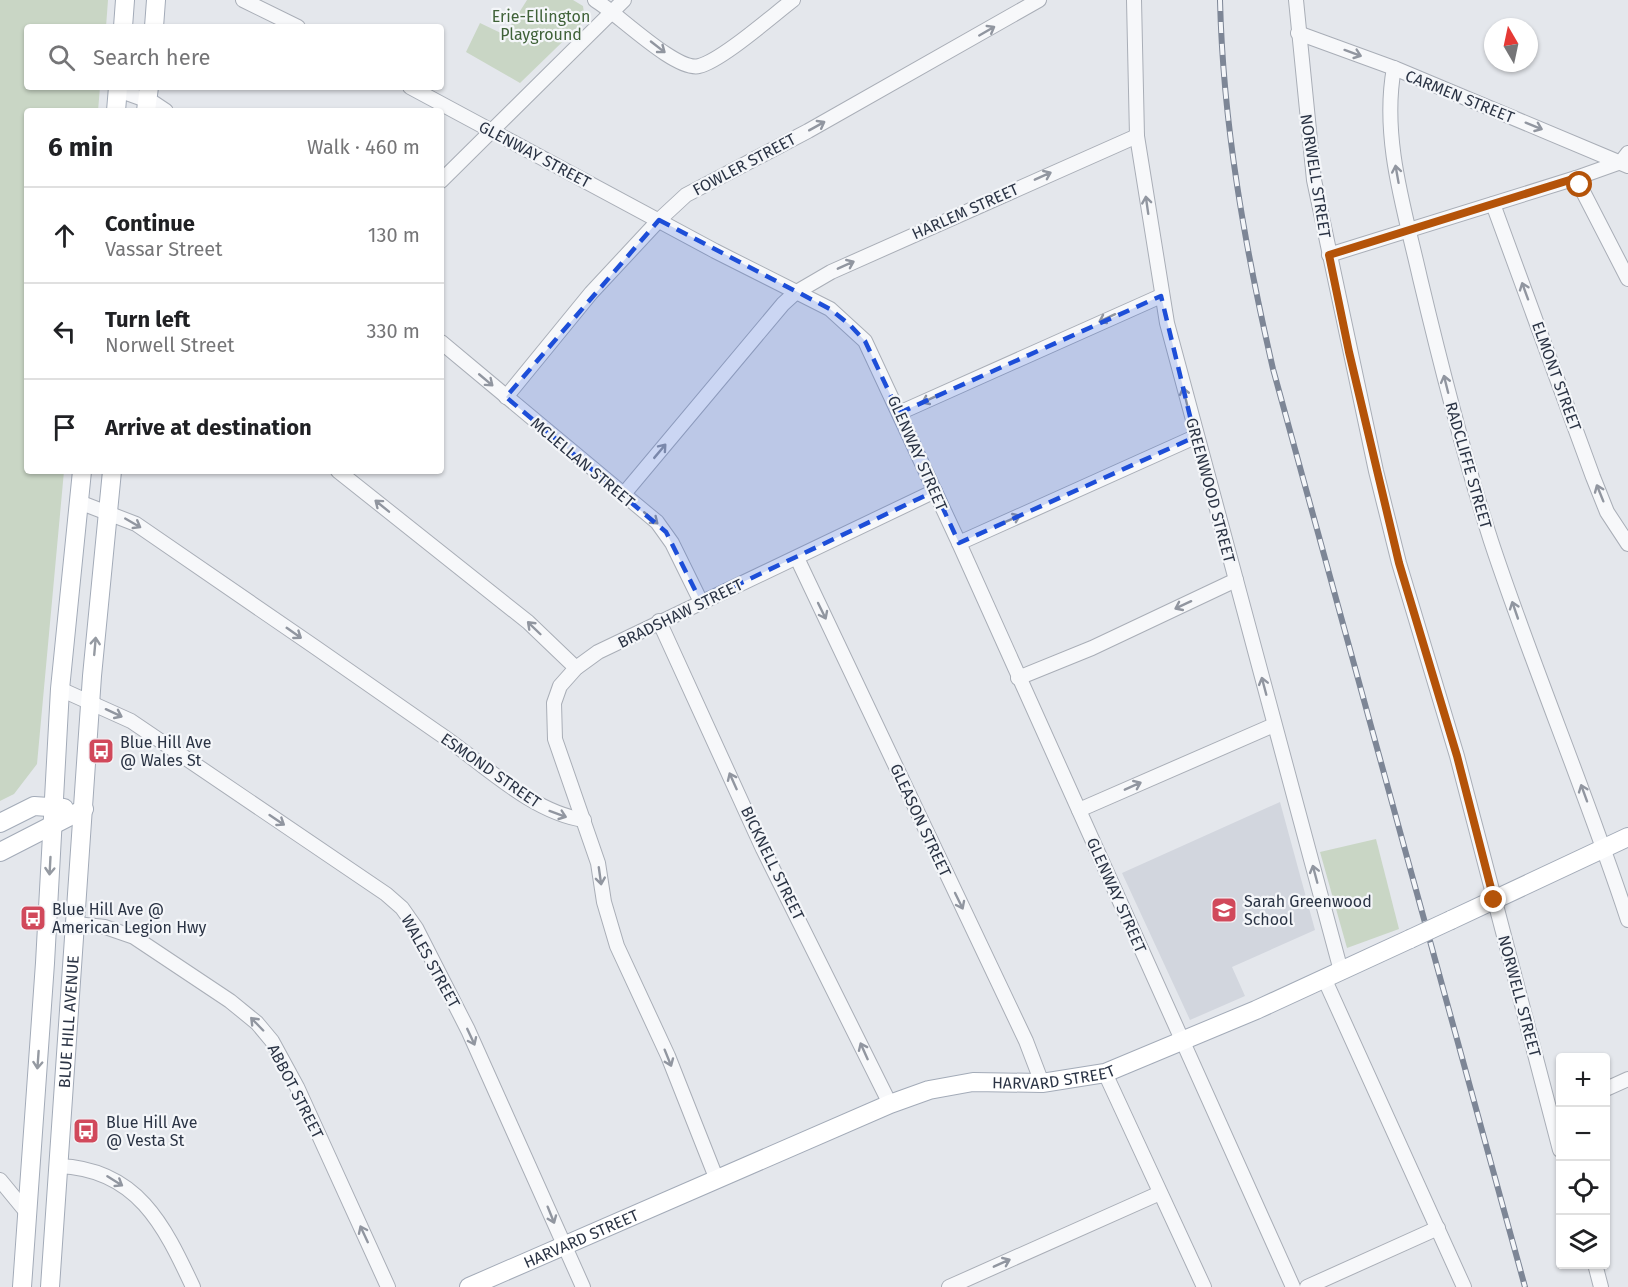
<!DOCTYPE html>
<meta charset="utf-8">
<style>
body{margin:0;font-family:"Fira Sans",sans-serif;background:#f2f2f2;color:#202124}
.controls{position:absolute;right:18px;bottom:18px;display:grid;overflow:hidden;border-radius:6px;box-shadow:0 2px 4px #0004}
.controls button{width:54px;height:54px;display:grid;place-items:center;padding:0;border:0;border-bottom:2px solid #e0e0e0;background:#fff;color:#202124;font:30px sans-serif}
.compass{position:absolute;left:1484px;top:18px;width:54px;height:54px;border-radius:50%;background:#fff;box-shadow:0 2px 4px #0004;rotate:351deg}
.stop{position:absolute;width:18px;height:18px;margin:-14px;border:4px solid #b45309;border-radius:50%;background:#fff}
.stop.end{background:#b45309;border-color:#fff;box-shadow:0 2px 6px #0008}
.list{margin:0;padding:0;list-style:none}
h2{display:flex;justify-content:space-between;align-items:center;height:78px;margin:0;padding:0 24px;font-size:26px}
h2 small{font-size:20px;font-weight:400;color:#757577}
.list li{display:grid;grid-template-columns:39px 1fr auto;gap:18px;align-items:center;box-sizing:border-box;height:96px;padding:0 24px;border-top:2px solid #e0e0e0}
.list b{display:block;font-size:22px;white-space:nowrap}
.list p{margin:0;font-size:20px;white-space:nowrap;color:#757577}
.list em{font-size:20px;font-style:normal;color:#757577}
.icon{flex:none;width:33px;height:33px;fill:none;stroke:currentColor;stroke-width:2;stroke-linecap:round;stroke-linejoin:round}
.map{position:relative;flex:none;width:1628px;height:1287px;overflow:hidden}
.search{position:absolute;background:#fff;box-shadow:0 2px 4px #0004;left:24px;top:24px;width:420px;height:66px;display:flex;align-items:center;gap:15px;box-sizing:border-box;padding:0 21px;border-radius:6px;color:#757577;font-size:22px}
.panel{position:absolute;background:#fff;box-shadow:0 2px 4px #0004;left:24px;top:108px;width:420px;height:366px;border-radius:6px}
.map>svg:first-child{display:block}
.built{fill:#d2d6de}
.green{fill:#c9d6c5}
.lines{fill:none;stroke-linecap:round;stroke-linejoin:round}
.minor-casing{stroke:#a9aeb7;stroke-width:16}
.major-casing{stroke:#a3abb8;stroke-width:20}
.minor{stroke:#f7f8fa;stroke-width:14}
.major{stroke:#fff;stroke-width:18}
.rail-casing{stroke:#7d8696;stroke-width:6}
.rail{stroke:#f4f6f9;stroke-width:4;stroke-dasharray:11;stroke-linecap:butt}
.major-bridge-casing{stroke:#a3abb8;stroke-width:20;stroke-linecap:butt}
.major-bridge{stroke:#fff;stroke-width:18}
.oneway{stroke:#9196a0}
.oneway2{stroke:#959aa2}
.route{stroke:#b45309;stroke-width:8}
.marked{fill:#1d4ed8;fill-opacity:0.2;stroke:#1d4ed8;stroke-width:4.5;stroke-dasharray:12 8;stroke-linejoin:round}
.labels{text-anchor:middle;stroke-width:4.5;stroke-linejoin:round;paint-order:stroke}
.park-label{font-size:16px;fill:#3f6138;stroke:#f4f6f9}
.street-label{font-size:16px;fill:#2b3445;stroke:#f4f6f9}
.poi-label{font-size:16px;fill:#2b3445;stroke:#f4f6f9;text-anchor:start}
</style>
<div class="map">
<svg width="1628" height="1287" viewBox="0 0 1628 1287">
<rect width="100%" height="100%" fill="#e4e7ec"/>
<path class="built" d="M1280,802l35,128 -83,37 13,29 -55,24 -68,-147z"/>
<g class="green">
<path d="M0,0h108l-2,27h-79v60h73l-2,24h-71v360h37l-27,293 -23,30 -14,7z"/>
<path d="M527,0h46l10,6 2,14 -65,63 -54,-31 14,-29 25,12z"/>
<path d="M1376,839l23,90 -52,19 -27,-96z"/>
</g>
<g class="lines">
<g class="minor-casing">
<g id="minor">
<path d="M243,0l55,27"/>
<path d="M595,0c22,13 81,72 104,66 22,-5 73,-50 94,-66"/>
<path d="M1134,0l3,136 30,187 174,648"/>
<path d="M1296,0l18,180 62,291 23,92 58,193 103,394"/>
<path d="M1298,33l96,35 234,98"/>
<path d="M1394,68c-13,70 11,143 26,210 21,88 43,176 71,263 42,127 95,251 137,379"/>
<path d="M410,87l305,164 115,58 35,32 94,202 334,744"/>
<path d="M118,90l36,13 12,8"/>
<path d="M1576,178l52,101"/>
<path d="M441,181l183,-181"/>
<path d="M1493,204l100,273 14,35 21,32"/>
<path d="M1329,255l247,-77 45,-16 7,-9"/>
<path d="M441,342l216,180 15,21 29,59"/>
<path d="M506,397l85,-104 68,-73 27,-25 122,-64 231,-131"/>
<path d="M899,413l262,-117"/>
<path d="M338,471l190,151 48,46"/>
<path d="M623,495l160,-191 12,-11 36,-21 306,-136"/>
<path d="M79,502l57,22c101,69 201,138 301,208 45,30 93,80 147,88"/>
<path d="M959,543l236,-106"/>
<path d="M797,558l229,483 16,42"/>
<path d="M659,621l104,228 127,255"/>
<path d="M1018,678l74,-30 144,-68"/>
<path d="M60,689l71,32 255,173 16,14 14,20 52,102 115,257"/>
<path d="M1079,810l195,-85"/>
<path d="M76,924l29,3 29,10 96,64 27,22 15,18 25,46 91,200"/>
<path d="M1324,978l140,309"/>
<path d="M1105,1073l99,214"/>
<path d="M1606,1089l22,-10"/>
<path d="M59,1166c78,3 105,59 134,121"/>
<path d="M0,1180l28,34"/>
<path d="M717,1180l-49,-124 -51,-110 -13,-44 -6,-39 -43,-124 -1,-36 6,-17 16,-18 22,-16 337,-161"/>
<path d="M1595,1264l6,23"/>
<path d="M949,1287l211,-94"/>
<path d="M1307,1287l131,-59"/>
</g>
</g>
<g class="major-casing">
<g id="major">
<path d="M123,27l2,-27"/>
<path d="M154,27l2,-27"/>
<path d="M116,111l2,-24"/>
<path d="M146,111l3,-24"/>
<path d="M0,823l34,-17 30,2"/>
<path d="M0,852l84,-43"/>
<path d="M1451,920l177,-83"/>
<path d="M22,1287l23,-324 15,-274 22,-218"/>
<path id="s1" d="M50,1287l42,-611 20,-205"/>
<path id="s2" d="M469,1287l421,-183 39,-14 44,-8 69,1 63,-10 151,-63 154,-71"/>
</g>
</g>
<use href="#minor" class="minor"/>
<use href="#major" class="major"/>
<g class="rail-casing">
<path id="rail" d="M1220,0c3,125 25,247 53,369l252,918"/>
</g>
<use href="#rail" class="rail"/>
<g class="major-bridge-casing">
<path id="major-bridge" d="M1410,939l41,-19"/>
</g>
<use href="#major-bridge" class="major-bridge"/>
</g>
<defs><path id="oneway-shaft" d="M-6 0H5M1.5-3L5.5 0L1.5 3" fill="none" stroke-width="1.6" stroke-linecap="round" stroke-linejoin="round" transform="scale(1.5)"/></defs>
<g class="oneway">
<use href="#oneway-shaft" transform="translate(987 31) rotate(-30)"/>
<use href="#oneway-shaft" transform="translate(658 47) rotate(38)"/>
<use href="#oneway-shaft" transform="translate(1353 53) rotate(20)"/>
<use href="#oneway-shaft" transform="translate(817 126) rotate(-29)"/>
<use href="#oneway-shaft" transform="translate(1534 126) rotate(22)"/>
<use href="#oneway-shaft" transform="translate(1397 174) rotate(-100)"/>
<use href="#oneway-shaft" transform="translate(1043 176) rotate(-24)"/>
<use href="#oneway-shaft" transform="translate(1147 205) rotate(-98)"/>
<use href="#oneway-shaft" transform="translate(846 265) rotate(-24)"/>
<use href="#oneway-shaft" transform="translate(1525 291) rotate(-110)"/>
<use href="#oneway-shaft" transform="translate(1107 318) rotate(155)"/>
<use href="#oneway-shaft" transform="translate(486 380) rotate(40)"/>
<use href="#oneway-shaft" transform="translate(1446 384) rotate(-104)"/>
<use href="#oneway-shaft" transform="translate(1185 396) rotate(-104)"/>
<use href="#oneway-shaft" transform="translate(930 399) rotate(155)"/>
<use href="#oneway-shaft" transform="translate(660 451) rotate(-50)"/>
<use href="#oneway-shaft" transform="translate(1600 493) rotate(-112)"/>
<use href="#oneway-shaft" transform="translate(382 506) rotate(-141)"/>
<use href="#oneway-shaft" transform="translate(651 518) rotate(40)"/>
<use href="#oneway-shaft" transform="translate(1012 519) rotate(-24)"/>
<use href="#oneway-shaft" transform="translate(133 523) rotate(30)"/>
<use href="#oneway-shaft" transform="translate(1183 605) rotate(155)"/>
<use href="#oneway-shaft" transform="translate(1515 610) rotate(-109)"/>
<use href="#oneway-shaft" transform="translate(822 611) rotate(64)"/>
<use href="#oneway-shaft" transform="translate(534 628) rotate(-136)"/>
<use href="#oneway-shaft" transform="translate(294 633) rotate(35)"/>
<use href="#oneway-shaft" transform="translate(1264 686) rotate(-105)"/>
<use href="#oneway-shaft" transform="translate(114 713) rotate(25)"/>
<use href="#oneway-shaft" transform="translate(733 781) rotate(-114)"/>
<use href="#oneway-shaft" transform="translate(1133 786) rotate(-24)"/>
<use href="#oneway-shaft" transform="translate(1584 793) rotate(-110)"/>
<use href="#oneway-shaft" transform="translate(558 814) rotate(20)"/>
<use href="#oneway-shaft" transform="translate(277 820) rotate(34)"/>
<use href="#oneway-shaft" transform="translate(1315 874) rotate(-105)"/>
<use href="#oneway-shaft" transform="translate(600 876) rotate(82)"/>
<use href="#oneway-shaft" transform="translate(959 901) rotate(64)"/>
<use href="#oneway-shaft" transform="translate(257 1024) rotate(-134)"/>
<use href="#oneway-shaft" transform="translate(471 1037) rotate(65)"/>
<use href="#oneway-shaft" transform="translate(864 1051) rotate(-114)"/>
<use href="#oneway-shaft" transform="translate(668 1058) rotate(68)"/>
<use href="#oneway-shaft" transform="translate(115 1181) rotate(32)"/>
<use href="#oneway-shaft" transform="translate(551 1215) rotate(68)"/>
<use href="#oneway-shaft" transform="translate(364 1234) rotate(-115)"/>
<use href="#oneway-shaft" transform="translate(1002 1263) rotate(-24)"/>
</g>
<g class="oneway2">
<use href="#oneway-shaft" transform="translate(95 646) rotate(-85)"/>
<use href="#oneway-shaft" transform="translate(50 866) rotate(93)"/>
<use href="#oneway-shaft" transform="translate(38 1060) rotate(94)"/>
</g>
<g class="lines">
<path class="route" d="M1494,900l-37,-144 -58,-193 -50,-211 -20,-97 247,-77 4,7"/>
</g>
<path class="marked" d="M659,220l171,89 20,16 15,16 34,72 262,-117 34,141 -236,106 -24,-52 -234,111 -35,-70 -160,-135z"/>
<defs>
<g id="bus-square" transform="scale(1.35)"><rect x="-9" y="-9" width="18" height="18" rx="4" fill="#d1495b" stroke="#f4f6f9"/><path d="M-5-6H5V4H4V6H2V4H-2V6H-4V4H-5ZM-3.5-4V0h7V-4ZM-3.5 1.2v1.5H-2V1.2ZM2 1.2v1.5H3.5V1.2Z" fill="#fff"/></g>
<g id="school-square" transform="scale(1.35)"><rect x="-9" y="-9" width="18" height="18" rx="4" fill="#d1495b" stroke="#f4f6f9"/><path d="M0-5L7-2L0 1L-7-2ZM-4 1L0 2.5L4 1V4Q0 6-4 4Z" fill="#fff"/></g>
</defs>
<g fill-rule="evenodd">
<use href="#bus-square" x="101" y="751"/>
<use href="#school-square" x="1224" y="910"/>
<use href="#bus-square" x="33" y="918"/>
<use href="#bus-square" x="86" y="1131"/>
</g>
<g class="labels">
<g class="park-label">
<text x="541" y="22">Erie-Ellington<tspan x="541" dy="18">Playground</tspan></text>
</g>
<g class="street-label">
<text transform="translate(1460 96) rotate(22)" y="6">CARMEN STREET</text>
<text transform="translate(535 154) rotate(28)" y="6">GLENWAY STREET</text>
<text transform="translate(744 164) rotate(-28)" y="6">FOWLER STREET</text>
<text transform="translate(1316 176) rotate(81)" y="6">NORWELL STREET</text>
<text transform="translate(965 211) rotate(-24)" y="6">HARLEM STREET</text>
<text transform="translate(1557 376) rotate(70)" y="6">ELMONT STREET</text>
<text transform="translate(918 453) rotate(66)" y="6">GLENWAY STREET</text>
<text transform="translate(583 462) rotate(40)" y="6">MCLELLAN STREET</text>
<text transform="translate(1469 465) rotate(74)" y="6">RADCLIFFE STREET</text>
<text transform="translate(1211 490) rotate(75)" y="6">GREENWOOD STREET</text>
<text transform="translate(680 613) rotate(-26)" y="6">BRADSHAW STREET</text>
<text transform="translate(491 770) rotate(35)" y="6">ESMOND STREET</text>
<text transform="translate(921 820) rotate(65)" y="6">GLEASON STREET</text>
<text transform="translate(773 863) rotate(64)" y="6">BICKNELL STREET</text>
<text transform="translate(1117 895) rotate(66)" y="6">GLENWAY STREET</text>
<text transform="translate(431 961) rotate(61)" y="6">WALES STREET</text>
<text transform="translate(1520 996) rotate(75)" y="6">NORWELL STREET</text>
<text dy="6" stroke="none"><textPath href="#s1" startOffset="266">BLUE HILL AVENUE</textPath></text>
<text dy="6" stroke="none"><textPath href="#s2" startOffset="626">HARVARD STREET</textPath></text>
<text transform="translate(296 1091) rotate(63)" y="6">ABBOT STREET</text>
<text dy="6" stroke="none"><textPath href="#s2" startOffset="122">HARVARD STREET</textPath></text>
</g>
<g class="poi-label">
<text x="120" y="748">Blue Hill Ave<tspan x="120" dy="18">@ Wales St</tspan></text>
<text x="1244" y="907">Sarah Greenwood<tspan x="1244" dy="18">School</tspan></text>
<text x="52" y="915">Blue Hill Ave @<tspan x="52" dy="18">American Legion Hwy</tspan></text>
<text x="106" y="1128">Blue Hill Ave<tspan x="106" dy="18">@ Vesta St</tspan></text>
</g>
</g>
</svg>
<div class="controls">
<button>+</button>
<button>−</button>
<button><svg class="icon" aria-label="locate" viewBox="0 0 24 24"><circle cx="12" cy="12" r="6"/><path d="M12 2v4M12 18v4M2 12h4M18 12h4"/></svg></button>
<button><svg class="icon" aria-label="layers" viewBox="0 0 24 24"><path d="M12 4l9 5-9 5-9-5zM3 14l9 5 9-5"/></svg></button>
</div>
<svg class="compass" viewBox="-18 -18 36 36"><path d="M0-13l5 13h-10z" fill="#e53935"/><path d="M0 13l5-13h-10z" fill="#757577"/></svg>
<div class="stop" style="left:1580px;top:185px"></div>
<div class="stop end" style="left:1494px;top:900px"></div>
<div class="search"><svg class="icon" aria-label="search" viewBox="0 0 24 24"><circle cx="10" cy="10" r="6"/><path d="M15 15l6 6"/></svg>Search here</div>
<section class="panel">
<h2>6 min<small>Walk · 460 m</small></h2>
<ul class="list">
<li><svg class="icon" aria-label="ahead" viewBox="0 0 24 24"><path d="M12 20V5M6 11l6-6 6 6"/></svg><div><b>Continue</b><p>Vassar Street</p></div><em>130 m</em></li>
<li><svg class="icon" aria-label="left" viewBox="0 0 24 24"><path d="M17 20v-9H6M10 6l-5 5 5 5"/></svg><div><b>Turn left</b><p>Norwell Street</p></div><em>330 m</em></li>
<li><svg class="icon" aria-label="arrive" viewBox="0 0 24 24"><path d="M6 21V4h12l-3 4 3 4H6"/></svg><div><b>Arrive at destination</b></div></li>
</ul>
</section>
</div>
